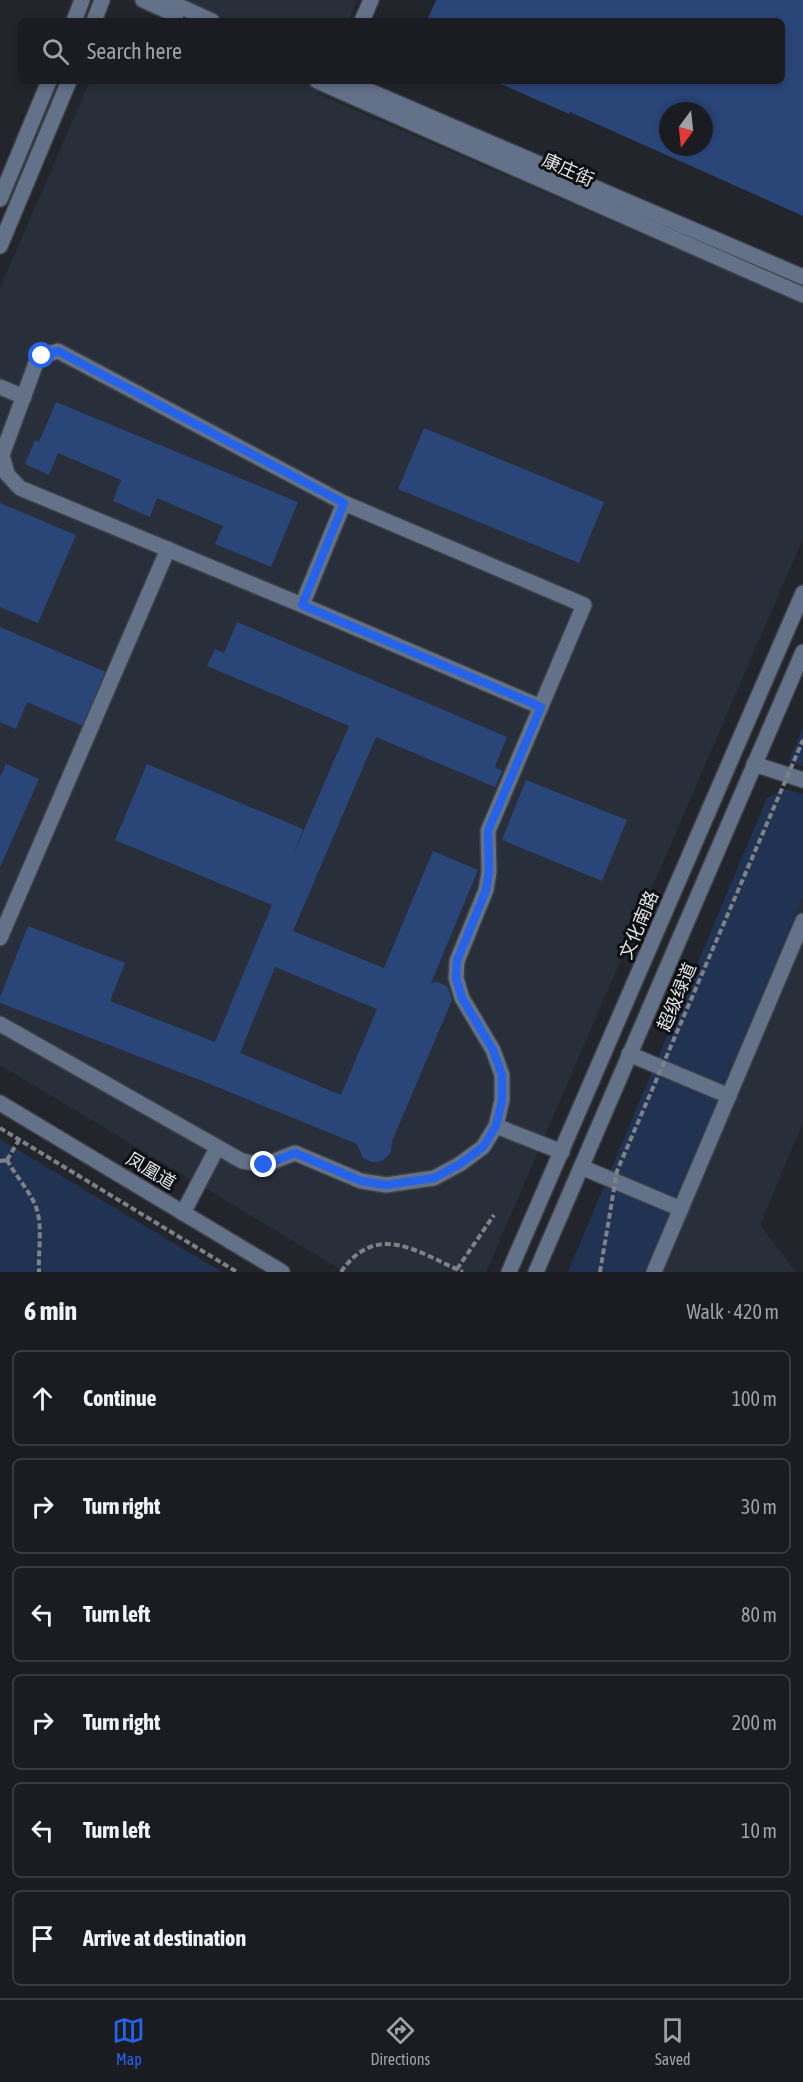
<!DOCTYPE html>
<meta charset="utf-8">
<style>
body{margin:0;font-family:"Asap Condensed","Noto Sans SC",sans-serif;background:#27292e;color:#f1f3f6}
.compass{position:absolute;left:659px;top:102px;width:54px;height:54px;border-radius:50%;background:#1a1c21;box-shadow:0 3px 9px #0003;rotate:195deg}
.stop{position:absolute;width:18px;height:18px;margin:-14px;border:4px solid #2563eb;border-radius:50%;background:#fff}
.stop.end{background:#2563eb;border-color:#fff;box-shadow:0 2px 6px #0008}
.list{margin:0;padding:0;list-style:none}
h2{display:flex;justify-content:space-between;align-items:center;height:78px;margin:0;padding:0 24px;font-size:26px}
h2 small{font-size:20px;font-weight:400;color:#9fa1a5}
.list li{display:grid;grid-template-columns:39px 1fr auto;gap:18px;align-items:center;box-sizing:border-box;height:96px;margin:0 12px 12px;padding:0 12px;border:2px solid #383a3f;border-radius:9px}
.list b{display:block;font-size:22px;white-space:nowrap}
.list em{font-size:20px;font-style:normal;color:#9fa1a5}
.icon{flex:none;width:33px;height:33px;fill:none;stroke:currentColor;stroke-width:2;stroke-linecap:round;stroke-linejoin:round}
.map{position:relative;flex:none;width:803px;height:1272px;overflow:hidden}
.search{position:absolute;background:#1a1c21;box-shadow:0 3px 9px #0003;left:18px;right:18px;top:18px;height:66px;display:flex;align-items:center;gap:15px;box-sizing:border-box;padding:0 21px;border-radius:9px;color:#9fa1a5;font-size:22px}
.sheet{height:726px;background:#1a1c21}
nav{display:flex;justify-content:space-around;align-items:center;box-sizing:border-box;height:84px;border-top:2px solid #383a3f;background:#1a1c21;font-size:16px;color:#9fa1a5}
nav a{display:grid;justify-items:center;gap:3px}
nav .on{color:#2563eb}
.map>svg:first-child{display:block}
.built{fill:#292f3a}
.green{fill:#213353}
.building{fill:#2a4578;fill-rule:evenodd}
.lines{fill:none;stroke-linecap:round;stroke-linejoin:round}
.minor-casing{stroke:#3d4146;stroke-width:18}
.path{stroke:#7e8287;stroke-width:4;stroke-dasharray:6 3;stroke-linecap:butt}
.minor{stroke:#637189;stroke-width:15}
.path-bridge{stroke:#7e8287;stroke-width:4;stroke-dasharray:6 3;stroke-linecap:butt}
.route{stroke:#2563eb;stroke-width:8}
.labels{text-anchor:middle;stroke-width:6;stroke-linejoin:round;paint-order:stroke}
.street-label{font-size:18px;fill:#e2e5e9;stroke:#0d0f11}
</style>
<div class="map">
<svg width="803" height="1272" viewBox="0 0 803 1272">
<rect width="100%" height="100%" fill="#22262c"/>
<g class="built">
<path d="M169,0h188l-9,21h-188z"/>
<path d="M90,81h233l-5,13 485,210v234l-317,734h-141l-345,-207v-777z"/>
<path d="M803,897v225l-43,103 36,47h-152z"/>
</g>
<g class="green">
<path d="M803,728v38l-15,-4z"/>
<path d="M784,789l19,5v103l-159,375h-76l199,-474z"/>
<path d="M0,1139l222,133h-222z"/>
</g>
<g class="building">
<path d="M436,0h367v216l-233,-104 -1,2 -75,-33h288v-60h-355zM668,111h36v36h-36z"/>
<path d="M56,402l242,100 -27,65 -56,-23 8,-18 -66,-28 -7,19 -37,-16 8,-21 -63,-27 -9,22 -24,-11 10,-24 4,2z"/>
<path d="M424,428l180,74 -25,61 -181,-74z"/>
<path d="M0,503l76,32 -38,88 -38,-16z"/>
<path d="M237,622l270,115 -12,30 7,4 -7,16 -119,-50 -83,194 91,37 49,-117 45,19 -47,113 7,-1 10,5 4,13 -60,141 -1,11 -8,8 -5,2h-6l-9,-4 -6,-14 -157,-64 -200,-77v-6l28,-71 97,37 -15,38 105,41 57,-137 -157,-65 32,-76 156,65 -9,24 55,-127 -142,-60 8,-17 9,4zM275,967l102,42 -36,86 -101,-42z"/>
<path d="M0,627l106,45 -23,54 -56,-24 -11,27 -16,-7z"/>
<path d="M6,764l33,15 -39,88v-90z"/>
<path d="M526,780l101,40 -25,61 -100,-41z"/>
</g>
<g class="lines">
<g class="minor-casing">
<g id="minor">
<path d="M143,0l33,15"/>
<path d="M166,0l46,21"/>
<path d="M74,21l8,-21"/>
<path d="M94,21l8,-21"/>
<path d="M362,21l9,-21"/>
<path d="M317,81l486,214"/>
<path d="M346,81l457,196"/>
<path d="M0,199l49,-118"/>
<path d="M0,246l69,-165"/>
<path d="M0,387l24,10"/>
<path d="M302,605l42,-102"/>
<path d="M754,764l49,16"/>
<path d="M0,938l168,-389"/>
<path d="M0,1024l242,137 22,4 31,-12 66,28 25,4 48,-7 26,-14 23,-17 13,-21 6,-26v-25l-9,-25 -31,-52 -6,-20 1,-17 29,-71 3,-18 -1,-41 96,-226 -240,-102 -286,-152 -16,5 -6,7 -34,92 5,19 13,14 282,117 239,102"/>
<path d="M629,1054l100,42"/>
<path d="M0,1103l282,169"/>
<path d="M496,1126l66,26"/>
<path d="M581,1167l100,42"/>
<path d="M183,1213l34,-65"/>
<path d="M509,1272l294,-679"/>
<path d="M536,1272l267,-620"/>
<path d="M654,1272l149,-351"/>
</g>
</g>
<g class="path">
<path d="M0,1128l237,144"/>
<path d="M7,1160c9,17 27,35 31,54 4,19 0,39 1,58"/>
<path d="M7,1160l12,-20"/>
<path d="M0,1161l7,-1"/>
<path d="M457,1269l37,-54"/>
<path d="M341,1272c36,-52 78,-19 122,0"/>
</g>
<use href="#minor" class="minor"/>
<path class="path-bridge" d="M600,1272l17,-101 186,-431"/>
</g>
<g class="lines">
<path class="route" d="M42,356l16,-5 286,152 -42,102 239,102 -53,124 1,41 -3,18 -29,71 -1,17 6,20 31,52 9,25v26l-6,25 -13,21 -23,17 -26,14 -48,7 -25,-4 -66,-28 -31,12"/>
</g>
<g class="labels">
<g class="street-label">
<text transform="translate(568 170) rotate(24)" y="6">康庄街</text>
<text transform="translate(639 925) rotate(-67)" y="6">文化南路</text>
<text transform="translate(677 997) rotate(-67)" y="6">超级绿道</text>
<text transform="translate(151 1171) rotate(31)" y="6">凤凰道</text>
</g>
</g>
</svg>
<svg class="compass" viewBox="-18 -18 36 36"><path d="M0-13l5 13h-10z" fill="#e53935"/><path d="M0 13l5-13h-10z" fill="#9fa1a5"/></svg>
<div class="stop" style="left:42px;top:356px"></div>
<div class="stop end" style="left:264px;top:1165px"></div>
<div class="search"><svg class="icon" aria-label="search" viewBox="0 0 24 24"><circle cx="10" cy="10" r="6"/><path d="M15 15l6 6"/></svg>Search here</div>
</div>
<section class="sheet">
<h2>6 min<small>Walk · 420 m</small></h2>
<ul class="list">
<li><svg class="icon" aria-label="ahead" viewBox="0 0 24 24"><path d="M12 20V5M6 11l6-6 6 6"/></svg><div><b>Continue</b></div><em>100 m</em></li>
<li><svg class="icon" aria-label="right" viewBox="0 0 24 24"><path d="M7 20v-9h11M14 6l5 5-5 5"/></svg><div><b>Turn right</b></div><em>30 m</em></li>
<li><svg class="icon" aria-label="left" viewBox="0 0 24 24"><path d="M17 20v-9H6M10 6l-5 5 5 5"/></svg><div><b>Turn left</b></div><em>80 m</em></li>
<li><svg class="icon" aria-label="right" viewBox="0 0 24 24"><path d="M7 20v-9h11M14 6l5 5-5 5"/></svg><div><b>Turn right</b></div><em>200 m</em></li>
<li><svg class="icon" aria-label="left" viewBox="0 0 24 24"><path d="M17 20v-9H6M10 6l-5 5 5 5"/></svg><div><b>Turn left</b></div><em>10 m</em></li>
<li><svg class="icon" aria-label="arrive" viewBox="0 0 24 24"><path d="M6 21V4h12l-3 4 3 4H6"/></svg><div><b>Arrive at destination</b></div></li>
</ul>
</section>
<nav>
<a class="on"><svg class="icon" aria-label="map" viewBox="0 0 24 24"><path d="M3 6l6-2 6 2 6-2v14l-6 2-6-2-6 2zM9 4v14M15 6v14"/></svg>Map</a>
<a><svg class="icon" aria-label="directions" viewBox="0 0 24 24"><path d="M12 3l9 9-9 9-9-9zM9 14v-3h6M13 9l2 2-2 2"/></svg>Directions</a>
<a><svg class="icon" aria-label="saved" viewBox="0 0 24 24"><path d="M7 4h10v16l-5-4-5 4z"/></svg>Saved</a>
</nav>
